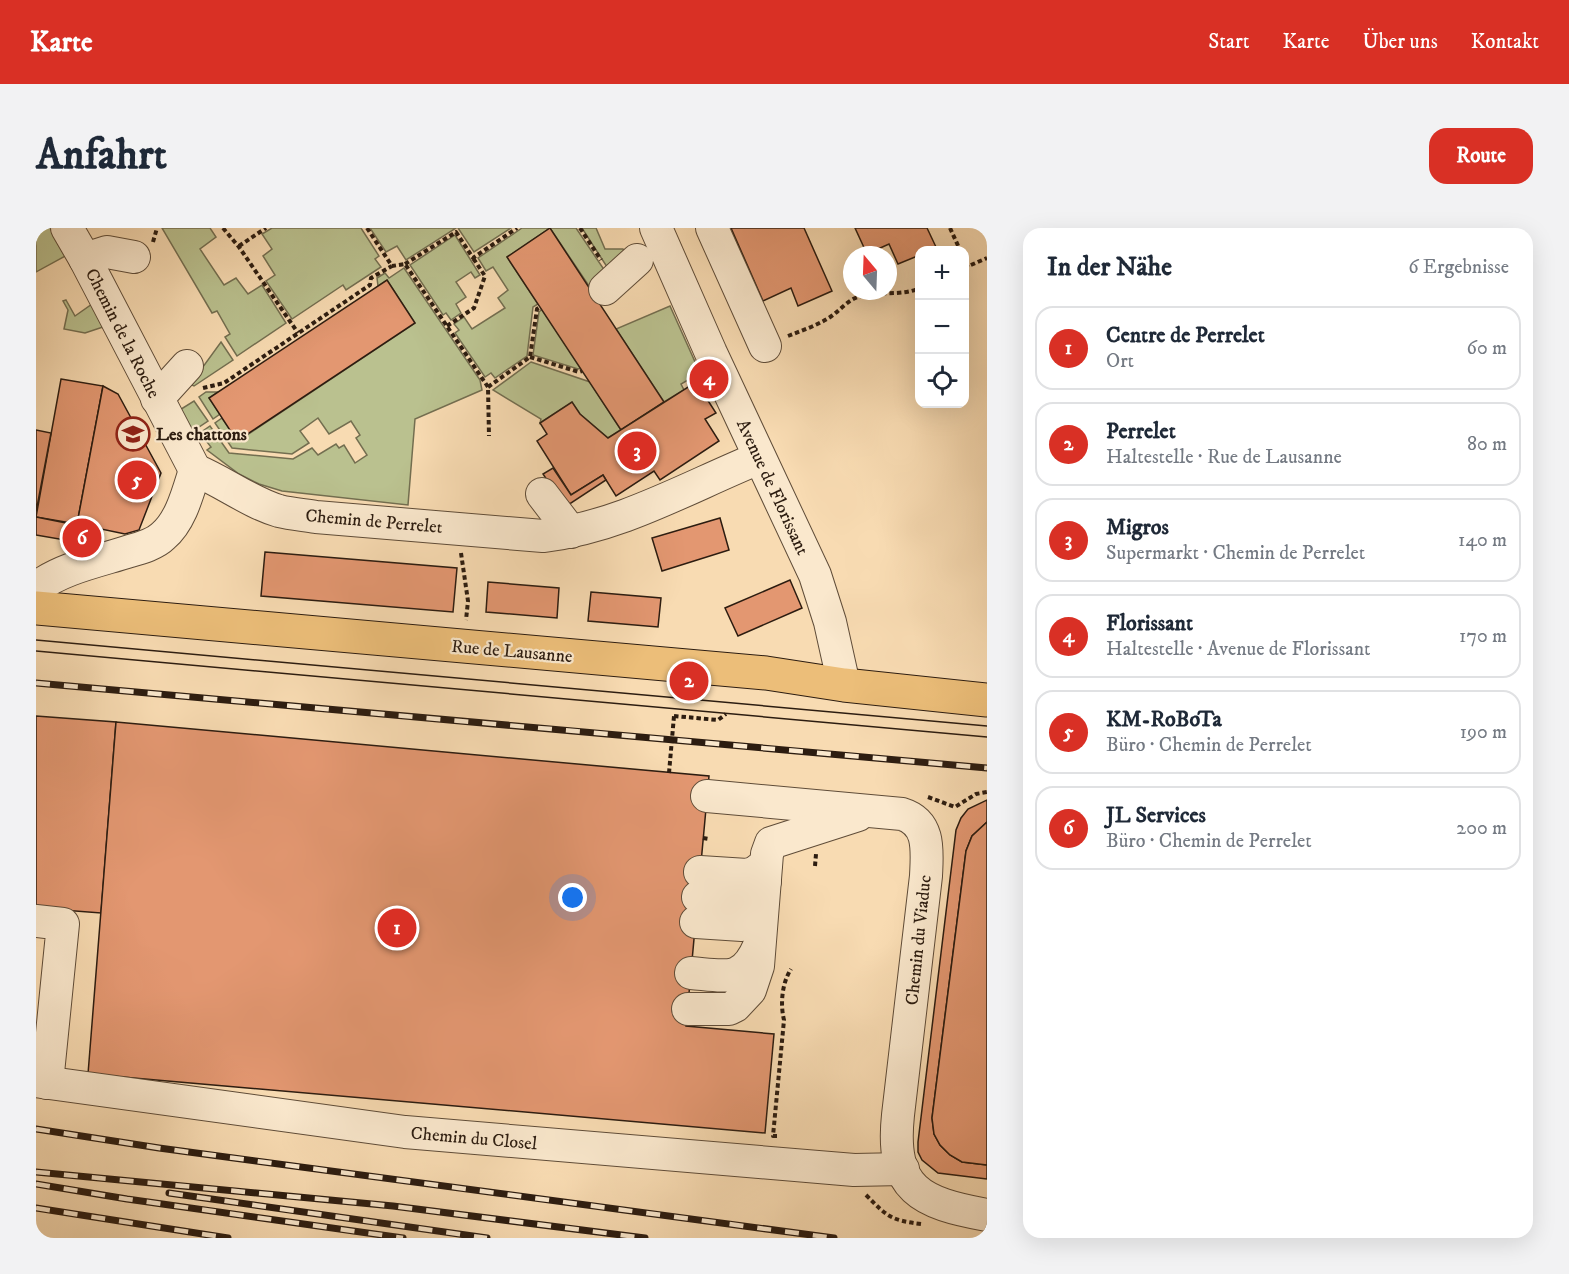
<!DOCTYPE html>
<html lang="de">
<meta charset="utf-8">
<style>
body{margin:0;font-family:"IM FELL DW Pica",serif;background:#f2f2f3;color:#1f2937}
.controls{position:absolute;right:18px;top:18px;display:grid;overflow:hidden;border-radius:12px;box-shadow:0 6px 24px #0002}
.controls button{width:54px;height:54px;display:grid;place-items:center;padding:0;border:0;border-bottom:2px solid #e0e1e3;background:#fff;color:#1f2937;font:30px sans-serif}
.compass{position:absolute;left:807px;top:18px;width:54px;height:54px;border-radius:50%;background:#fff;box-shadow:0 6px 24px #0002;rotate:341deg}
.you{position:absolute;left:537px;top:670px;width:21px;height:21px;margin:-15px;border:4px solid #fff;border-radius:50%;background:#1a73e8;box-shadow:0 0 0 9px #1a73e833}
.badge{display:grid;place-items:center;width:39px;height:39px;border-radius:50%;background:#d93025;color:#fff;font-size:20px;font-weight:700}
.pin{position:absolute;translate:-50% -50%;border:3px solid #fff;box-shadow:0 2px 6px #0006}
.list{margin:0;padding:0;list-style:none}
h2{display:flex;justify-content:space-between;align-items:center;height:78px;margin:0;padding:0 24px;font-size:26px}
h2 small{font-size:20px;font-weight:400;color:#747a83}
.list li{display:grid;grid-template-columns:39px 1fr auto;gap:18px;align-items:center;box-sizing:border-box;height:84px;margin:0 12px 12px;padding:0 12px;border:2px solid #e0e1e3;border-radius:18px}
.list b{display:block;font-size:22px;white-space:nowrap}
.list p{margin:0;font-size:20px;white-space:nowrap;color:#747a83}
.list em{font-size:20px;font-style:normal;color:#747a83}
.icon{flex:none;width:33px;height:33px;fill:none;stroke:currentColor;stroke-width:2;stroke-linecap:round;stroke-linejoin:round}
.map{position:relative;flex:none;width:951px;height:1010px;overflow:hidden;border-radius:18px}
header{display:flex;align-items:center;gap:36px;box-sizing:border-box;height:84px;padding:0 30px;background:#d93025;color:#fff}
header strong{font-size:28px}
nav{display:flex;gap:33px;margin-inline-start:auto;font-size:21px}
.intro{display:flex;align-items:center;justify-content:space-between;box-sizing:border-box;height:144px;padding:0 36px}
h1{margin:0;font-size:42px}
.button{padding:15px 27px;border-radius:18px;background:#d93025;color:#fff;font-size:21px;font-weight:700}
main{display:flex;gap:36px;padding:0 36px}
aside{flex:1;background:#fff;border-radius:18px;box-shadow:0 6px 24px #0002}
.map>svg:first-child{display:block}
.green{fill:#bac18f;stroke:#736e50;stroke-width:1.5}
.building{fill:#e39771;stroke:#2c1c10;stroke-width:1.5}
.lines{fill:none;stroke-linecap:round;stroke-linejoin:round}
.minor-casing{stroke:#5f4c38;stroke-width:34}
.major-casing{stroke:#2c1c10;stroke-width:35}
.path{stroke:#2c1c10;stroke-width:4;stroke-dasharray:4.5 3;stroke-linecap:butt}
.minor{stroke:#fae8cd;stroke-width:32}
.major{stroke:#ecbe79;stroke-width:33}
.tram{stroke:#2c1c10;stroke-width:1.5}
.rail-casing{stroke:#2c1c10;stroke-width:7}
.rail{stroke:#fae8cd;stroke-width:4.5;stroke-dasharray:14;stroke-linecap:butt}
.path-bridge{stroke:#2c1c10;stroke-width:4;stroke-dasharray:4.5 3;stroke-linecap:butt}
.labels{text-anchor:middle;stroke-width:4.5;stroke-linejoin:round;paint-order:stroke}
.street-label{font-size:18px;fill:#2c1c10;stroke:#fae8cd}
.poi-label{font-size:18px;font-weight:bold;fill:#2c1c10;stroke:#fae8cd;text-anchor:start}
</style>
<header>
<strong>Karte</strong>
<nav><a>Start</a><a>Karte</a><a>Über uns</a><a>Kontakt</a></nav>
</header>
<div class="intro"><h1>Anfahrt</h1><a class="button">Route</a></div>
<main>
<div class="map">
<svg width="951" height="1010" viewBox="0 0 951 1010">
<rect width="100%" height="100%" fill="#f8dbb2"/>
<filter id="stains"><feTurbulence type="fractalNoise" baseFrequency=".00333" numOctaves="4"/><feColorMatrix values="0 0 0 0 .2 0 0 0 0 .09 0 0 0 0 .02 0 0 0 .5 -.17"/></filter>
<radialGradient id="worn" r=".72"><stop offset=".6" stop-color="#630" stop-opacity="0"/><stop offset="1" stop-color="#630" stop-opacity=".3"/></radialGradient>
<g class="green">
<path d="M0,0h17l16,26 -33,18z"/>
<path d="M126,0h48l6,9 -16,12 24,36 12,-7 12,16 14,-9 24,38 -49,33 -12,-19 5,-3 -13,-23 -5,2z"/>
<path d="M236,0h89l18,28 -4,3 6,8 -35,23 -3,-5 -51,34 -26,-38 9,-6 -12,-19 9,-7 -10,-15z"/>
<path d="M334,0h86l-50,32 -9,-14 -11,6z"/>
<path d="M422,0h53l-37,24z"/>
<path d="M486,0h28l-43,29 31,47 -5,3 -6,49 -32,22 -4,-5 -6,4 -30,-44 4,-3 -5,-6 10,-7 8,12 33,-21 -7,-10 10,-8 -15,-23 -7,4 -8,-13z"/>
<path d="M514,0h26l31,46 -18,12z"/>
<path d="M546,0h14l9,21h18l4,9 -18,12z"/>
<path d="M419,7l25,40 -5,3 -4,-6 -15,10 10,15 -10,7 5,9 -10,7 -5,-7 -3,2 -33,-50z"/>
<path d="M368,40l76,112 2,10 -67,29 -7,86 -126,-14 -23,-7 -20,-10 -32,-24 4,-3 -11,-14 10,-7 19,27 64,6 19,-11 6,7 18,-11 3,4 5,-3 11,18 12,-8 -11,-17 4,-3 -9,-14 -22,13 -11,-16 -18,13 9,12 -17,11 -60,-6 -17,-25 7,-5 16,23 177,-118 -28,-43 -9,6 -1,-8 8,-5 4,5z"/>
<path d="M30,72l9,16 20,-14 8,25 -18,6 -21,-4 4,-19 -5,-9z"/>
<path d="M634,78l30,67 -19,11 3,6 -20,12 -48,-73z"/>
<path d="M506,81l39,59 -3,1 -45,-14 6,-43z"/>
<path d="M185,114l12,18 -39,26 -11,-5 17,-10z"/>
<path d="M495,134l59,20 31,48 -13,8 -28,-24 -8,-12 -32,21 1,-4 -48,-29z"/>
<path d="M170,164h12l-9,6 11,16 -7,5 -14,-22z"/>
<path d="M158,173l14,20 -15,10 -15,-20z"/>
</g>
<g class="building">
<path d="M514,0l114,174 -43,28 -114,-173z"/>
<path d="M695,0h73l28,63 -34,15 -7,-18 -28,13z"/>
<path d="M819,0h72l9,19 -7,3h-9v5l-22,9 -9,-20 -22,10z"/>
<path d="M351,52l28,43 -178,118 -28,-43z"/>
<path d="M25,151l42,7 -26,138 -41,-7z"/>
<path d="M660,154l20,31 -11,6 14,22 -59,39 -6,-9 -38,25 -13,-21 -32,20 -34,-54 10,-7 -7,-11 32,-21 8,12 28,24z"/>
<path d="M67,158l15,8 43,79 -22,57 -14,4 -48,-10z"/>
<path d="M0,202l15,3 -15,79z"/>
<path d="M517,240l18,27 32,-20 3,5 -41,27 -22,-33z"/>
<path d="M0,289l55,11 -3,16 -52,-9z"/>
<path d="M684,290l9,32 -67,21 -10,-33z"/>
<path d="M229,324l192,16 -4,44 -192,-16z"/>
<path d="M754,352l12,28 -64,28 -13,-28z"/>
<path d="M452,354l71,6 -2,30 -71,-6z"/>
<path d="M555,364l70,6 -3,29 -70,-6z"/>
<path d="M0,488l80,6 -15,191 -65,-5z"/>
<path d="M80,494l593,54 -23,250 88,8 -9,99 -677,-59z"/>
<path d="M951,572v22l-15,14 -6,15 -34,267 2,16 6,11 10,10 12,7 25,3v14l-49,-6 -16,-13 -4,-8v-10l38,-312 5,-12 7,-9z"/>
<path d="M951,594v343l-25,-3 -12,-7 -10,-10 -6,-11 -2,-16 34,-267 6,-15z"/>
</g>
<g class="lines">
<g class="minor-casing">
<g id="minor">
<path d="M31,0l18,31 110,211"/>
<path d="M620,0l55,125 104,222 15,47 14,63"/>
<path d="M676,0l53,118"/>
<path d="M49,31l22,-7 27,5"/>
<path d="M569,61l32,-29"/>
<path d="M121,171l30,-33"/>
<path d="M159,242c29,12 56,33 84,41 12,3 25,4 37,6l227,19c77,-9 145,-49 216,-78"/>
<path d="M506,266l29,38"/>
<path d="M0,360c26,-20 63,-27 94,-37 11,-3 25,-7 33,-15 18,-15 25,-44 32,-66"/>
<path d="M671,568l195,18c29,9 25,38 24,62l-28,239c-8,75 23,88 89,100"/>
<path d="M664,644l47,3 7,-2 12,-9"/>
<path d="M662,669l44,4 9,-4 14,-16"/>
<path d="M0,693l27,3 -16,159"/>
<path d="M660,694l46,3 11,-6 10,-19"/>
<path d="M655,745c35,3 52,10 68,-27"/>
<path d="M652,781h41l6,-3 15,-16 8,-24 9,-112 4,-11 87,-28"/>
<path d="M0,853l369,51 449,38 49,-1"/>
</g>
</g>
<g class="major-casing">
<path id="major" d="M0,380l730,65 78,12 143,15"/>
</g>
<g class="path">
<path d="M187,0l16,19 59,86"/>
<path d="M331,0l25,38 13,-2 83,123 1,49"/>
<path d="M544,0l21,32"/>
<path d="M914,0l10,22"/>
<path d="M117,14l4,-14"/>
<path d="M203,18l27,-18"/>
<path d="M928,32l4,7"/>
<path d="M369,36l51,-32 17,26 44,-30"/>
<path d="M928,40l23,-10"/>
<path d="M411,98l27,-18 11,-32 -12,-18"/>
<path d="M752,108c13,-5 27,-10 39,-17 11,-6 19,-18 31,-22 20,-7 42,0 62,-9"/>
<path d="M494,129l49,15 3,-1"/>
<path d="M452,159l42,-30 7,-48 3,-2"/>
<path d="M167,160l21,-5 146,-98 1,-7 21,-12"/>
<path d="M425,325l7,48 -2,19"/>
<path d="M638,488l44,4 8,-6"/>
<path d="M892,569l27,10 21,-13 11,-2"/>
<path d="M667,610l6,1"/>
<path d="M779,638l1,-12"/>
<path d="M741,908h-4l11,-116c-4,-16 -2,-37 7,-51"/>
<path d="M830,967c22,22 24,25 55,29"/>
</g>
<use href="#minor" class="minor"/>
<use href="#major" class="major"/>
<g class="tram">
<path d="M0,412l951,86"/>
<path d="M0,423l951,86"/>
</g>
<g class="rail-casing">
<g id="rail">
<path d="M0,455l951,85"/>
<path d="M0,901l123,19 675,90"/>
<path d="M0,944l357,34 252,32"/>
<path d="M0,956l91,15 276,39"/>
<path d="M133,965l318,45"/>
<path d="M0,980l192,30"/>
</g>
</g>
<use href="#rail" class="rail"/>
<path class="path-bridge" d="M633,545l5,-57"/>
</g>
<defs>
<g id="school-ring" transform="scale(1.725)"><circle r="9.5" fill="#fae8cd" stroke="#8f2418" stroke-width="1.5"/><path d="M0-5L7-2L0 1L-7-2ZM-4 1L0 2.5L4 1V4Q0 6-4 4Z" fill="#8f2418"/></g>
</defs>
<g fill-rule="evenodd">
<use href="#school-ring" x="97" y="206"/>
</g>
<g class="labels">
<g class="street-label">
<text transform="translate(87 105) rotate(63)" y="6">Chemin de la Roche</text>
<text transform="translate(737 259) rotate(65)" y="6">Avenue de Florissant</text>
<text transform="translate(338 293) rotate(5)" y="6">Chemin de Perrelet</text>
<text transform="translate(476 423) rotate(5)" y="6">Rue de Lausanne</text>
<text transform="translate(882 712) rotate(-84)" y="6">Chemin du Viaduc</text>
<text transform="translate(438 910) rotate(5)" y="6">Chemin du Closel</text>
</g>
<g class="poi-label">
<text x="120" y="212">Les chattons</text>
</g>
</g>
<rect width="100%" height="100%" filter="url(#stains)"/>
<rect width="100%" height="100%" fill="url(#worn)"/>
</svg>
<div class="controls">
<button>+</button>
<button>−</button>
<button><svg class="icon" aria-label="locate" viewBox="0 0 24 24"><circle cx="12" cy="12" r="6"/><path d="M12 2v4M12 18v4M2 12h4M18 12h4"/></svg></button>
</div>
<svg class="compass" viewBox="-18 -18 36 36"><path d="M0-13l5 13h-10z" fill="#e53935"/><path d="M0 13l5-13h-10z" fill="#747a83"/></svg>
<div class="you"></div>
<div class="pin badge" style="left:361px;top:700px">1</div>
<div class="pin badge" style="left:653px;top:453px">2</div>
<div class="pin badge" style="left:601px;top:223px">3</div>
<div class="pin badge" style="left:673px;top:151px">4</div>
<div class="pin badge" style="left:101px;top:252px">5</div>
<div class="pin badge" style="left:46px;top:310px">6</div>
</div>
<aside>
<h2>In der Nähe<small>6 Ergebnisse</small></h2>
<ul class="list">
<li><span class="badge">1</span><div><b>Centre de Perrelet</b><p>Ort</p></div><em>60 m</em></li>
<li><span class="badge">2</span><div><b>Perrelet</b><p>Haltestelle · Rue de Lausanne</p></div><em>80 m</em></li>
<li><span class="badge">3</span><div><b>Migros</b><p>Supermarkt · Chemin de Perrelet</p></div><em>140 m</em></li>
<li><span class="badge">4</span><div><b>Florissant</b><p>Haltestelle · Avenue de Florissant</p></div><em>170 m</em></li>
<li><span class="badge">5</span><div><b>KM-RoBoTa</b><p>Büro · Chemin de Perrelet</p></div><em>190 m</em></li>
<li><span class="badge">6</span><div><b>JL Services</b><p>Büro · Chemin de Perrelet</p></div><em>200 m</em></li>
</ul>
</aside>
</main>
